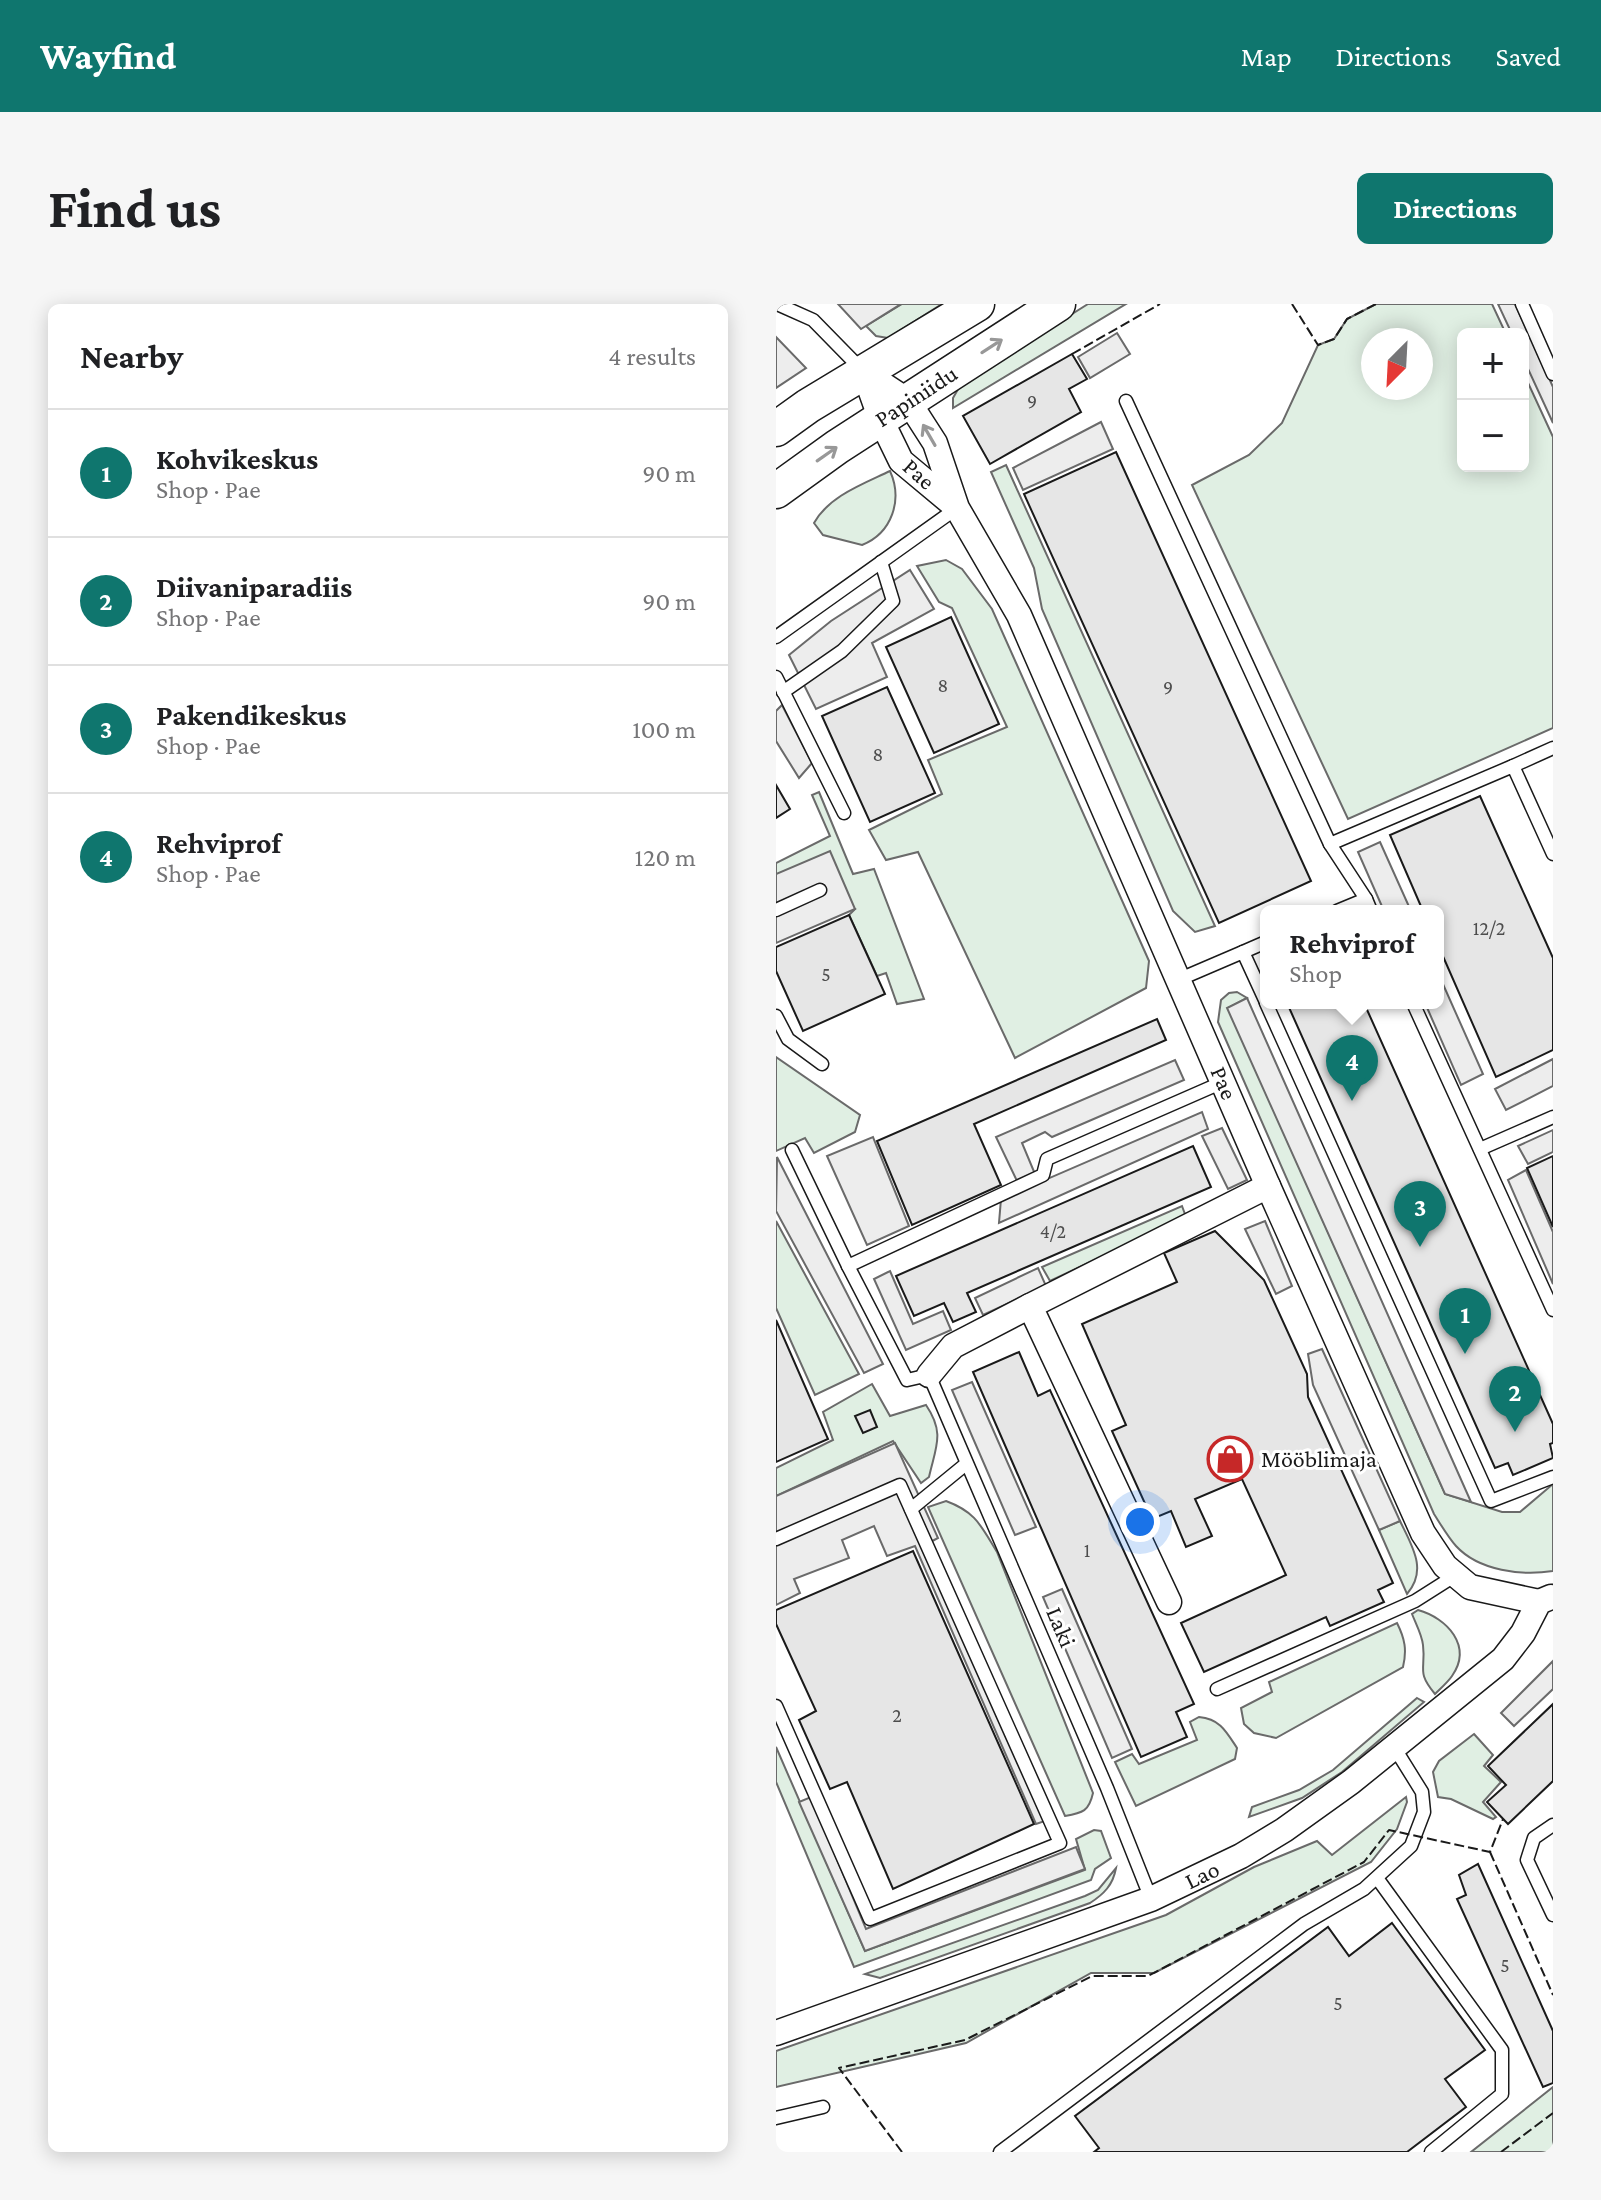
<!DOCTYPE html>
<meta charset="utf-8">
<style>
body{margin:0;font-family:"Crimson Pro",serif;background:#f6f6f6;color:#202124}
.controls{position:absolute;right:24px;top:24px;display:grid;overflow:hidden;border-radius:12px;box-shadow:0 4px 20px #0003}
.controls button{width:72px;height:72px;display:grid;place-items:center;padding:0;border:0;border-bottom:2px solid #e0e0e0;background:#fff;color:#202124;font:40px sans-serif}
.compass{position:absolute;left:585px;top:24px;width:72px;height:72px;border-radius:50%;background:#fff;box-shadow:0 4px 20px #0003;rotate:204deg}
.you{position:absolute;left:364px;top:1218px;width:28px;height:28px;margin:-20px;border:6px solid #fff;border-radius:50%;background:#1a73e8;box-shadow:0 0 0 12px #1a73e833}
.badge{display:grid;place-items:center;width:52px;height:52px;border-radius:50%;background:#0f766e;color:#fff;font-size:26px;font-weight:700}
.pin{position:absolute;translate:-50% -66px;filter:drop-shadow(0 2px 4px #0008)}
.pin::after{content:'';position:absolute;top:42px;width:28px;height:24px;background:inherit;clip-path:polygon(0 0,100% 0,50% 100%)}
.popup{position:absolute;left:484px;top:601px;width:184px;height:104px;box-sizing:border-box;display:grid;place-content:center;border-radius:12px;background:#fff;filter:drop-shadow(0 2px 6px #0005);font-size:26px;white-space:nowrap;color:#757577}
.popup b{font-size:30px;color:#202124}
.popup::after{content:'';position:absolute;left:50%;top:100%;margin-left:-16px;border:16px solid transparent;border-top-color:#fff}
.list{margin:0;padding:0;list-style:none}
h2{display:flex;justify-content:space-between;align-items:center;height:104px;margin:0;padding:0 32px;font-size:34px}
h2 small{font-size:26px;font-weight:400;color:#757577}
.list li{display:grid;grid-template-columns:52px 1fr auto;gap:24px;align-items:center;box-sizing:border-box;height:128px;padding:0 32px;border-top:2px solid #e0e0e0}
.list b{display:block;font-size:30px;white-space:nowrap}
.list p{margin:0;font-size:26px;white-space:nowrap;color:#757577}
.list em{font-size:26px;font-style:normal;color:#757577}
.map{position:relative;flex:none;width:777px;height:1848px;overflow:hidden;border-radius:12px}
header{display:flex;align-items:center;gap:48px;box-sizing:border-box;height:112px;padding:0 40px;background:#0f766e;color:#fff}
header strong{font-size:38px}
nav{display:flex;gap:44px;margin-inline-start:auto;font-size:28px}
.intro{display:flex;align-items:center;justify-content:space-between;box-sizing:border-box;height:192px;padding:0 48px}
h1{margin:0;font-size:56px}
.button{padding:20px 36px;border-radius:12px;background:#0f766e;color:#fff;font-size:28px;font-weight:700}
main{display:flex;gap:48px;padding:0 48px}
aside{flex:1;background:#fff;border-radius:12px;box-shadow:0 4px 20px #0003}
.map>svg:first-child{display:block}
.grass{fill:#e0efe3;stroke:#6a6a6a;stroke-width:2;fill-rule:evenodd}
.parking{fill:#ededed;stroke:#6a6a6a;stroke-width:2}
.building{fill:#e6e6e6;stroke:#1a1a1a;stroke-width:2}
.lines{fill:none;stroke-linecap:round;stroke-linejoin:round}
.service-casing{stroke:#1a1a1a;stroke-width:15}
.minor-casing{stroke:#1a1a1a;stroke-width:27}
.secondary-casing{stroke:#1a1a1a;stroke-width:37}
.service{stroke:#fff;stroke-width:12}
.minor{stroke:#fff;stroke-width:24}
.secondary{stroke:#fff;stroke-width:34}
.fence{stroke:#1a1a1a;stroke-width:2;stroke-dasharray:10 4;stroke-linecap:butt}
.oneway{stroke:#989898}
.labels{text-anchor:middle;stroke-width:6;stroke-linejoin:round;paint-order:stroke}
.number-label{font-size:20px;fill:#4d4d4d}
.street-label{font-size:24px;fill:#1a1a1a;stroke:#fff}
.poi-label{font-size:24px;fill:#1a1a1a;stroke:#fff;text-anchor:start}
</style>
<header>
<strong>Wayfind</strong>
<nav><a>Map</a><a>Directions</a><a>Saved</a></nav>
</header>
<div class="intro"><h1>Find us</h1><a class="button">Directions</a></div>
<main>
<aside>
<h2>Nearby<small>4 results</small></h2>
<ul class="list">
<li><span class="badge">1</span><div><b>Kohvikeskus</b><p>Shop · Pae</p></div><em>90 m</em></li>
<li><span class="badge">2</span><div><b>Diivaniparadiis</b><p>Shop · Pae</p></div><em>90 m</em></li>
<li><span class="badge">3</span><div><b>Pakendikeskus</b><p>Shop · Pae</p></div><em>100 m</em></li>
<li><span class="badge">4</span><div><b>Rehviprof</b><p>Shop · Pae</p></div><em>120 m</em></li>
</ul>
</aside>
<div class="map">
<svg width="777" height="1848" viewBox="0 0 777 1848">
<rect width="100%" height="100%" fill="#fff"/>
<g class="grass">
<path d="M126,0h40l-54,34 -12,-2 -10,-10z"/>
<path d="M312,0h38l-173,104v-10l8,-14z"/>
<path d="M600,0h116l14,30h-43v132h60v-94l30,65v291l-205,91 -156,-334 57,-30 33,-32 36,-78 16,-6 13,-20zM597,36h48v48h-48z"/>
<path d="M230,161l209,461 -20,6 -22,-21 -131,-302 -8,-41 -43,-96z"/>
<path d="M114,167c13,29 2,62 -28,74l-39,-10 -9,-12c15,-27 49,-39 76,-52z"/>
<path d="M170,256l16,9 30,40 157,352 -3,27 -131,70 -97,-206 -32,8 -17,-30 73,-36 -14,-34 79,-33 -55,-119 -13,-6 -22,-36z"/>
<path d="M43,488l34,82 21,-5 50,130 -27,5 -11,-31 -9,3 -28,-61 6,-6 -79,-35v-11l54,-27 -18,-41z"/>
<path d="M461,688l10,6 -19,10 217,486 57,18h18l33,-28v87c-31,5 -74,0 -97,-25 -8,-9 -15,-21 -22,-32l-216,-492 3,-22 8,-7z"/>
<path d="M0,753l84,58 -5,17 -41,21 -9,-15 -29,13z"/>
<path d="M406,902l4,11 -136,64 -8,-14z"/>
<path d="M0,917l83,153 -44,21 -39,-87z"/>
<path d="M96,1080l18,32 36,-11c19,28 10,41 3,72l-8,6 -28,-42 -117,55v-28l57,-28 -10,-28z"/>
<path d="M170,1197c30,11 35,25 51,51l96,241c-4,18 -10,20 -28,23l-137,-309z"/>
<path d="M624,1217c12,25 28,49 7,73l-28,-64z"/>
<path d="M642,1306c29,8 55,36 34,66 -4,6 -11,12 -17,18 -19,-23 -9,-24 -12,-49 -1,-10 -7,-21 -11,-31z"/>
<path d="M621,1319c8,16 10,27 6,44l-127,71 -22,-5 -10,-9 -3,-16 31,-16 -3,-10z"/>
<path d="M641,1394l7,4 -82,70 -40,26 -53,19 3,-10 47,-17 34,-20z"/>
<path d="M423,1413c21,2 27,14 38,31l-2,11 -99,47 -21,-44 17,-8 7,10 58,-24 -7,-18z"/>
<path d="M698,1430l19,21 -9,11 17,16 -18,20 13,15 -3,2 -42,-20 -13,-2 -5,-25 6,-11z"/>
<path d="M0,1443l89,204 220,-81 -9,-31 18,-9 7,1 10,27 -16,11 -4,11 -237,87 -78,-185z"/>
<path d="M630,1493l1,5 -10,27 -26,33 -217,111h-63l-125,70 -190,44v-36l390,-136 88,-48 63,-26 15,14z"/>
<path d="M340,1564c-3,17 -12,26 -26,35l-210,75 -15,-4 220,-78 13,-6z"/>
<path d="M777,1783v65h-82z"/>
</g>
<g class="parking">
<path d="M62,0h63l-40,25z"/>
<path d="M722,0h17l38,83v36l-30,-65v-24h-11z"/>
<path d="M341,29l13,21 -40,24 -12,-21z"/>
<path d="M0,33l30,31 -30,20z"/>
<path d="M325,118l12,27 -90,41 -10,-22z"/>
<path d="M134,266l24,39 -62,34 15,34 -71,32 -27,-54 42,-34z"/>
<path d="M6,401l30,58 -13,15 -23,-37v-30z"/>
<path d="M604,538l31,69h-27l-26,-59z"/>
<path d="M54,547l25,58 -79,34v-69z"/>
<path d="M662,669l45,101 -22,11 -36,-82h13z"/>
<path d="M471,694l224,504 -26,-8 -218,-486z"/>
<path d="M777,755v27l-47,24 -11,-21z"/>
<path d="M399,756l9,20 -132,57 -7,-5 -23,11 13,31 -18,7 -21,-44z"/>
<path d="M426,808l6,17 -209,94 2,-24z"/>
<path d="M446,824l25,52 -19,9 -26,-53z"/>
<path d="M777,826v22l-25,12 -10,-18z"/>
<path d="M97,833l36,89 -42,19 -40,-89z"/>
<path d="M1,853l106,207 -19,9 -88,-162z"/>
<path d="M750,866l27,62v52l-45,-104z"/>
<path d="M489,917l27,65 -16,8 -31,-65z"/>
<path d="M262,964l8,18 -63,29 -8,-17z"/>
<path d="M114,967l23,53 30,-13 8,19 -45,20 -32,-71z"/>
<path d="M546,1045l78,172 -21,9 -66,-145 -5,-31z"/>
<path d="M196,1078l64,145 -21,8 -63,-145z"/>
<path d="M119,1139l43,95 -15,8 122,275 -9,3 -121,-278 -28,10 -13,-30 -32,14 7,18 -55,21 6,14 -24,12v-109z"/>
<path d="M286,1285l70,160 -20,9 -69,-161z"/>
<path d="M777,1357v28l-39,37 -13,-13z"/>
<path d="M35,1493l55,132 210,-82 9,22 -220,82 -66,-149z"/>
</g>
<g class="building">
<path d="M296,50l15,25 -18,10 12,23 -91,52 -27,-48z"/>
<path d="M340,148l195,429 -92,42 -195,-429z"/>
<path d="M175,313l48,107 -65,29 -48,-106z"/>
<path d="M111,383l48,106 -65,29 -48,-106z"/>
<path d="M0,481l14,24 -14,9z"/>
<path d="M704,492l73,162v92l-57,27 -58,-132v-34h-15l-33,-76z"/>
<path d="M73,611l36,79 -82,37 -27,-60v-24z"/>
<path d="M511,699h77l189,421v19l-3,1 3,14 -40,17 -5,-12 -13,5z"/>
<path d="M381,715l9,21 -192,84 27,61 -89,40 -35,-84z"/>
<path d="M417,842l18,41 -244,106 9,19 -23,10 -9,-19 -30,13 -18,-40z"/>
<path d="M777,852v71l-26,-59z"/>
<path d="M439,927l49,49 43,94 1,23 85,186 -15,7 6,12 -54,24 -4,-9 -122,55 -23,-49 105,-48 -44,-96 -47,20 17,37 -26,11 -15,-36 -19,8 -40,-88 14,-6 -44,-101 95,-42 -13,-29z"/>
<path d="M0,1016l52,119 -52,23z"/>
<path d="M243,1048l19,44 12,-6 144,314 -18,8 11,25 -46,20 -168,-385z"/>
<path d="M94,1106l7,17 -14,6 -8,-17z"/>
<path d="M137,1247l121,273 -141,65 -46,-107 -17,7 -31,-69 17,-9 -40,-87v-14z"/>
<path d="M777,1400v77l-45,43 -21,-22 19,-17 -18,-19z"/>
<path d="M702,1560l75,167v52l-10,4 -86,-188 9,-4 -7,-20z"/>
<path d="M616,1619l93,127 -40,29 21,28 -59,45h-313l5,-4 -24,-32 253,-189 21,29z"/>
</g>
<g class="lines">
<g class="service-casing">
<g id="service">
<path d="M1,0l36,16 48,49"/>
<path d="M746,0l31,70"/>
<path d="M350,97l204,443"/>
<path d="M0,333l181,-129"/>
<path d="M0,373l68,136"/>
<path d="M7,388l59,-41 51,-50 -12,-39"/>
<path d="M737,462l40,-18"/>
<path d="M590,595l-36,-55 183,-78 40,88"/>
<path d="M0,606l44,-20"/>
<path d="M561,607l29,-12 5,12"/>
<path d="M467,648l23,-10"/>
<path d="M404,675l63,-27 23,50"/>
<path d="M490,699l225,498 62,-24"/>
<path d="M637,699l140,307"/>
<path d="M0,712l12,23 34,25"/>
<path d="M704,845l73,-32"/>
<path d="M16,846l56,116"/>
<path d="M135,1205l55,-45"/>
<path d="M0,1235l124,-54 160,358 -190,76 -94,-213"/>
<path d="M441,1385l198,-88 41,-26"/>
<path d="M777,1521l-19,13 -7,22 26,55"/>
<path d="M601,1574l125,172v44l-71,58"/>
<path d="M375,1595l-44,-111 -178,-413 -22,5 -59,-114 195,-91 4,-16 176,-77"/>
<path d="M0,1814l47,-11"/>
<path d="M224,1848l304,-228 60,-35 47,-43 13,-34 -2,-20 -28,-45"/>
</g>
</g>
<g class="minor-casing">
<g id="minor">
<path d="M88,68l44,29 27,42 22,65 62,107 249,571 155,347 22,33 25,21 69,15"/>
<path d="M88,68l17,48 20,41 54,45"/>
<path d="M153,1071l24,-29 77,-40"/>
<path d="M393,1298l-139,-296 238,-120"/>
<path d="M0,1729l375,-134 90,-43 43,-26 67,-48 152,-123 20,-26 16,-31 12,-5"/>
</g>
</g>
<g class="secondary-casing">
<g id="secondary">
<path d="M0,125l32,-23 169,-102"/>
<path d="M0,187l61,-44 221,-143"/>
</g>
</g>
<use href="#service" class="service"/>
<use href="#minor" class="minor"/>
<use href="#secondary" class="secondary"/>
<g class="fence">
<path d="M516,0l26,41 16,-6 13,-20 29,-15"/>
<path d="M296,50l88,-50"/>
<path d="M714,1548l63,143"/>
<path d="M126,1848l-63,-84 126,-28 127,-64h56l216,-114 25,-32 101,22 13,-33"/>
<path d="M725,1848l52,-39"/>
</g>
</g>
<defs><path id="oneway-shaft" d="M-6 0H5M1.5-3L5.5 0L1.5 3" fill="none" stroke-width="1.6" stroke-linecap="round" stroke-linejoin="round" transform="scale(2)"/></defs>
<g class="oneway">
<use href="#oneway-shaft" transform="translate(216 42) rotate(-33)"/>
<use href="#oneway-shaft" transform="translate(153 131) rotate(-120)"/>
<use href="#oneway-shaft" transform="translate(51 150) rotate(-35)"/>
</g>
<defs>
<g id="shop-ring" transform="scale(2.3)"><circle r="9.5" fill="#fff" stroke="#c62828" stroke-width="1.5"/><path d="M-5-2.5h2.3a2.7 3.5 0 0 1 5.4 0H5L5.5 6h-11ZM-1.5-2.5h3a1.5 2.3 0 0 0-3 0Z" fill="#c62828"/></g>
</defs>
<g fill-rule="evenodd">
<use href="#shop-ring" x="454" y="1155"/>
</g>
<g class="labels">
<g class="number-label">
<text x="256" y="104">9</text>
<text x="167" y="388">8</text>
<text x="392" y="390">9</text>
<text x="102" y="457">8</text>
<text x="713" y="631">12/2</text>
<text x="50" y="677">5</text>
<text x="277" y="934">4/2</text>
<text x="311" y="1253">1</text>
<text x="121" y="1418">2</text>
<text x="729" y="1668">5</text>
<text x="562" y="1706">5</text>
</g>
<g class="street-label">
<text transform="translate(140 92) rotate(-33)" y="8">Papiniidu</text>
<text transform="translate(143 170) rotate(42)" y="8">Pae</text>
<text transform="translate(448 779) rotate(67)" y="8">Pae</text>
<text transform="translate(285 1323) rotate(67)" y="8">Laki</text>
<text transform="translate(426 1571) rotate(-26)" y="8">Lao</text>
</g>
<g class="poi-label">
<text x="485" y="1163">Mööblimaja</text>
</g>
</g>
</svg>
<div class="controls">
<button>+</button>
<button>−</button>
</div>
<svg class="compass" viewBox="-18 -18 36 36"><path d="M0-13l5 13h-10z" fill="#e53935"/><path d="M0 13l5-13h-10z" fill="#757577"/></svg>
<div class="you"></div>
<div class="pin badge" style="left:689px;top:1050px">1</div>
<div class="pin badge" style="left:739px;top:1128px">2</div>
<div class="pin badge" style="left:644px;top:943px">3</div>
<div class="pin badge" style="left:576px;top:797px">4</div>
<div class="popup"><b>Rehviprof</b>Shop</div>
</div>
</main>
